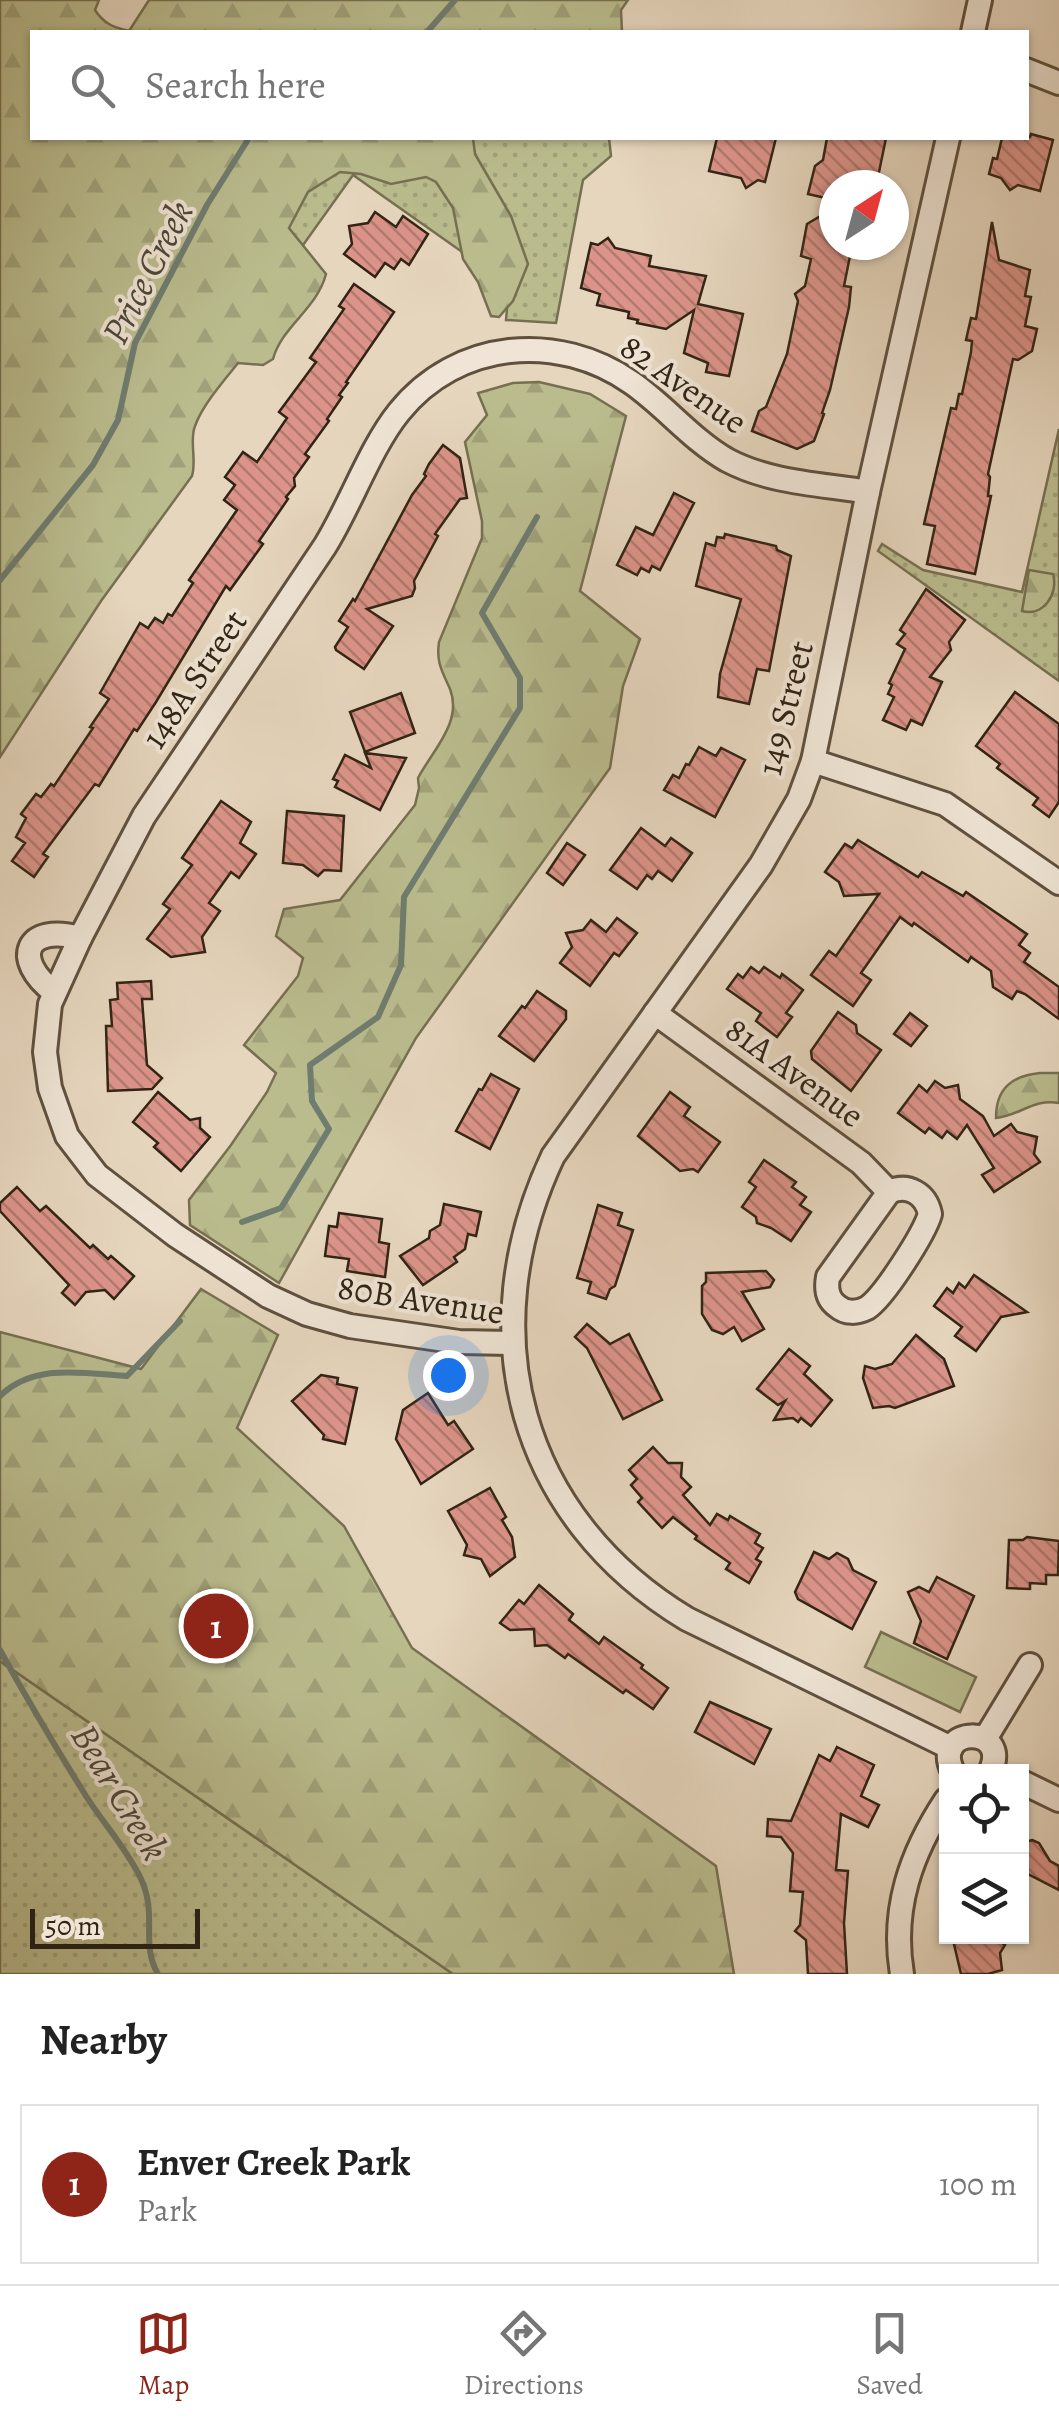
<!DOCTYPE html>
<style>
body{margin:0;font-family:Alegreya,serif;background:#f6f6f6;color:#222}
.controls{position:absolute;right:30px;bottom:30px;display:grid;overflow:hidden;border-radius:0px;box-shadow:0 2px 8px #0004}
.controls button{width:90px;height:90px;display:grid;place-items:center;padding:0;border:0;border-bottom:2px solid #e0e0e0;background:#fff;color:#222;font:50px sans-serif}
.compass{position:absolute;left:819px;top:170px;width:90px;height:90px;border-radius:50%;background:#fff;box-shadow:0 2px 8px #0004;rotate:36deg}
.scale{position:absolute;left:30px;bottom:25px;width:170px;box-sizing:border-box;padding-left:10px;border:5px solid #322414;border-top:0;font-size:28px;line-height:35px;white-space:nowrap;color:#322414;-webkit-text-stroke:8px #efe4d5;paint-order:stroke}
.you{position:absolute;left:448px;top:1375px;width:35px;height:35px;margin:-25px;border:8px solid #fff;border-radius:50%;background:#1a73e8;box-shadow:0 0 0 15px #1a73e833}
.badge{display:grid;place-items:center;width:65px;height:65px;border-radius:50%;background:#8f2418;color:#fff;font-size:32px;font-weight:700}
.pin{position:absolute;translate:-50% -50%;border:5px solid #fff;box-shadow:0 2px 10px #0006}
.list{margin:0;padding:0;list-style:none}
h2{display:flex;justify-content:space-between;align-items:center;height:130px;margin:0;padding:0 40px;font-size:42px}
h2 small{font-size:32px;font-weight:400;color:#767676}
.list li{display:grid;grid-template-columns:65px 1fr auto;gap:30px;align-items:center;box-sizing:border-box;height:160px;margin:0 20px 20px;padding:0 20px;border:2px solid #e0e0e0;border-radius:0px}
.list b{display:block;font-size:38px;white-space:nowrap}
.list p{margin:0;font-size:32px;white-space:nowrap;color:#767676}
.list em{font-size:32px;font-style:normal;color:#767676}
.icon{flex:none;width:55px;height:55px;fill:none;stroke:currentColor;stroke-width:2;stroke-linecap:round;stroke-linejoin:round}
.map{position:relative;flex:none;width:1059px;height:1974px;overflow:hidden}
.search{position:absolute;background:#fff;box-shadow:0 2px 8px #0004;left:30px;right:30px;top:30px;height:110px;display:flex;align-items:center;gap:25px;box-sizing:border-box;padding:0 35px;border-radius:0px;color:#767676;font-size:38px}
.sheet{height:310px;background:#fff}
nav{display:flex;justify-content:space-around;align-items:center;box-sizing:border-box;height:140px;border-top:2px solid #e0e0e0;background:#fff;font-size:28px;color:#767676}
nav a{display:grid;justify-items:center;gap:5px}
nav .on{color:#8f2418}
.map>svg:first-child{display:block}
.green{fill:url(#green-dots);stroke:#767051;stroke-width:2.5}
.forest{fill:url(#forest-firs);stroke:#767051;stroke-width:2.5}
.pitch{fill:#babc8e;stroke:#767051;stroke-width:2.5}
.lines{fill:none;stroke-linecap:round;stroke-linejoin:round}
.stream{stroke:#6f7d70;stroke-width:6}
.building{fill:url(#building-back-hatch);stroke:#322414;stroke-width:2.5}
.street-casing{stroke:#5f503e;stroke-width:28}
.street{stroke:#efe4d5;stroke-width:22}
.labels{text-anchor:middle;stroke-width:8;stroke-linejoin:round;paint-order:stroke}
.street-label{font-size:35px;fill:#322414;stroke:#efe4d5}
.water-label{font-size:38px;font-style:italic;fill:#4b493a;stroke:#efe4d5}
</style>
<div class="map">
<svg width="1059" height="1974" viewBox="0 0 1059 1974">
<defs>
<pattern id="green-dots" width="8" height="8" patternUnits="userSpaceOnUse" patternTransform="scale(2.5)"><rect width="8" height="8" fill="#babc8e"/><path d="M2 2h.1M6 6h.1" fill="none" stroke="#a0a17a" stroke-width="1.8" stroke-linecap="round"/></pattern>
<pattern id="forest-firs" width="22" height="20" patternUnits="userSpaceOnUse" patternTransform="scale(2.5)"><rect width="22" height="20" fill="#babc8e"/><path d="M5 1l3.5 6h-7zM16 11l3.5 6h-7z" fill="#a0a17a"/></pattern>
<pattern id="building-back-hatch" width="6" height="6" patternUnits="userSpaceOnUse" patternTransform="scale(2.5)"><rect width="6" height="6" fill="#dc948a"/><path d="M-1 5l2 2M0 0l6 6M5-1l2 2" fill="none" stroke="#b37970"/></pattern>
</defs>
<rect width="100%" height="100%" fill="#e6d6be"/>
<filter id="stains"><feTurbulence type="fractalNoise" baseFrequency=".002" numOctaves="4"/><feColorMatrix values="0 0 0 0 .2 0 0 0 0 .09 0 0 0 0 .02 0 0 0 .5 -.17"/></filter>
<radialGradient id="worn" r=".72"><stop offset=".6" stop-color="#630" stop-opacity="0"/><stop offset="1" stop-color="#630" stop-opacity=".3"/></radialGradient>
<g class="green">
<path d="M256,138h353l2,18 -28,24 -27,143 -50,-3 3,-35 -156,-110 -169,237z"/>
<path d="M1059,429v252l-181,-130 4,-7 41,26 99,22z"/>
<path d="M0,1661l453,313h-453z"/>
</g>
<g class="forest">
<path d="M0,0h99l-4,10c9,14 18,17 34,21l20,-31h479l-7,10 1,22h-590v106h441l2,16 36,62 17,48 -15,37 -14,16 -8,-1 -13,-34 -15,-23 -10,-51 -17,-26 -10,-5 -35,7 -30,-10 -21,-2 -32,20 -19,36 37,46c-9,35 -44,52 -53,85l-10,6 -25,-2c-14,18 -35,41 -43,63 -6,15 2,33 -3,50l-91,125 -101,156z"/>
<path d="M539,382l51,12 36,22 -46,175 60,48 -17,47 -13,82 -194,270 -137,245 -89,-58 -1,-25 42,-55 36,-53 9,-19 -32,-28 54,-69 5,-18 -27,-22 8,-27 56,-9 75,-95 4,-17 -1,-10c14,-27 45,-56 32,-89 -8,-18 -14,-27 -11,-47l43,-104v-17l-17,-79 22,-27 -9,-22 35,-10z"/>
<path d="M1029,570l24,4c6,20 -10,43 -31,37z"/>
<path d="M1040,1073h19v30c-25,-5 -40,13 -63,15 0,-30 16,-42 44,-45z"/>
<path d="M201,1289l77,46 -41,93 107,98 68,122 304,218 18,108h-281l-453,-313v-329l141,37z"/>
</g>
<path class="pitch" d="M881,1632l95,45 -16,35 -95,-45z"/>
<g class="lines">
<g class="stream">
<path d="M427,32l28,-32"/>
<path d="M0,580l93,-115 25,-45 17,-77 72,-138 42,-67"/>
<path d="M242,1222l39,-14 48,-79 -17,-28 -2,-36 68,-48 23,-52 3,-68 116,-189v-30l-38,-65 55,-96"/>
<path d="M0,1396c34,-33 82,-23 127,-20l53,-55"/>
<path d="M0,1650c27,49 56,98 86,146 17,27 41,53 55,83 17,36 -1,65 17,95"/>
</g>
</g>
<g class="building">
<path d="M1031,134l22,6 -13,51 -22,-6 -8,5 -9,-12 -12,-4 4,-16 4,1 5,-21 28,-1z"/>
<path d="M717,138h59l-11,44 -7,-2 -12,8 -5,-10 -32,-7z"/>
<path d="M827,138h59l-8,39 -13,-3 -2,11h-29v15l-26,-6 7,-28 8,-6z"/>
<path d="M834,208v37l18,1 -8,40 7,1 -2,20 -19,83 -8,23 2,1 -10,27 -17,8 -45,-18 7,-20 7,-4 21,-53 11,-53 -3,-7 10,-8 6,-27 -10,-3 6,-32z"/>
<path d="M375,212l21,15 7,-11 25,18 -19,31 -8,-6 -7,10 -9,-6 -10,14 -31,-23 8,-10 -3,-18 19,-3z"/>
<path d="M992,222l7,38 31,10 -5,26 6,1 -6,29 12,3 -5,22 -14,9 -5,-1 -25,115 2,3 -2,19h3l-16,78 -48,-10 8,-38 -11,-2 27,-116 5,1 3,-15h3l9,-42 1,-11 -6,-1 5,-22 5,1z"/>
<path d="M608,238l7,10 36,8 -2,10 57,10 -8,28 45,10 -14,62 -23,-4 2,-9 -24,-10 10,-43 -28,19 -29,-6 1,-3 -10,-2 1,-6 -32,-7 3,-11 -19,-6 10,-45 7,2z"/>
<path d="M354,284l40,28 -48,70 2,1 -9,12 3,2 -15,22 2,2 -24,33 4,3 -15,21 1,8 -9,11 2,2 -29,42 4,3 -33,46 -4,-4 -70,116 -19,29 -3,-2 -35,57 -4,-2 -52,70 5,3 -14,20 -22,-16 13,-18 -9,-6 10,-19 -5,-4 15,-20 5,3 10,-13 3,2 39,-58 -3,-1 19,-28 -9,-6 40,-70 8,5 7,-10 8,5 5,-9 4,2 21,-33 -4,-3 48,-70 -13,-10 11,-15 -10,-8 18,-25 14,10 30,-44 -8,-6 37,-50 -6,-4 34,-49 -5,-3z"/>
<path d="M443,445l17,13 7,40 -7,1 -25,35 3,2 -24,45 1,7 -3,8 -45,13 26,17 -29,43 -28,-19 -1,-3 13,-20 -9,-6 14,-22 2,2 57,-106 14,-19 -2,-2 5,-10z"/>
<path d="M674,493l20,10 -34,67 -8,-4 -3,6 -8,-4 -4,7 -20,-10 19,-38 17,8z"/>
<path d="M725,534l51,12 1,4 14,6 -22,115 -12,-2 -8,35 -31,-7 2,-23 21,-75 -45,-13 10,-43 9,3 2,-9 7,1z"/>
<path d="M926,589l39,31 -16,22 2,8 -21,27 12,5 -20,43 -11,-5 -5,10 -23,-10 11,-23 -6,-3 4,-9 -3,-2 16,-34 -8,-5 8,-10 -5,-4z"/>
<path d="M1015,692l44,32v78l-10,15 -16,-12 5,-7 -41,-30 3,-4 -24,-18z"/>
<path d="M401,693l14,40 -50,19 -15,-40z"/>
<path d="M699,747l17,9 5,-8 24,12 -30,57 -51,-27 9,-15 6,3 7,-14 3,1z"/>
<path d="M365,753l41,5 -26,52 -45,-23 3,-6 -5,-2 12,-24 26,13z"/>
<path d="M221,801l30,21 -11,21 16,11 -17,24 -8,-6 -22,31 11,8 -18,26 3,15 -34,5 -24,-18 23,-30 -7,-5 29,-39 -10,-7z"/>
<path d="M287,811l57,5 -3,55 -17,-1 -6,6 -15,-11 -20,-2z"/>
<path d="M641,828l24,18 6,-8 21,15 -20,28 -14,-10 -6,8 -5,-4 -10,14 -27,-19z"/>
<path d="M858,840l60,37 4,-5 41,24 3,-4 61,42 -8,11 11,8 -6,9 35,25v32l-34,-25 -8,-3 -5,8 -19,-12 -2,-16 -20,-14 -3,5 -54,-39 -2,3 -12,-9 -39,56 10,7 -18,26 -42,-31 18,-24 7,5 43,-62 -35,2 -5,-14 -14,-10 20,-28 7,4z"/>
<path d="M567,843l18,12 -22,30 -16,-12z"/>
<path d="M617,918l20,15 -18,23 -5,-3 -24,33 -30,-23 12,-16 -6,-14 17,-3 8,-10 15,12z"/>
<path d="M751,967l8,6 5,-6 16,11 2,-4 21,16 -17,23 6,4 -15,20 -21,-16 5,-8 -34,-24 11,-15 5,4z"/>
<path d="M151,981l1,18h-10l5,66 15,13 -10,11 -44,2 -2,-65h6l-2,-26 8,-1 -1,-16z"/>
<path d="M537,991l29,20v8l-32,42 -35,-25 23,-30 3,2z"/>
<path d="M838,1012l18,13 1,8 24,17 -30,41 -39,-32 -1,-8z"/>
<path d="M910,1013l17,13 -16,20 -17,-12z"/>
<path d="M491,1074l28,15 -29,60 -34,-18 23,-42 3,1z"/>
<path d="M935,1081l10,7 13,-3 2,14 23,17 11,20 17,-12 6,8 20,5 -3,17 6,8 -46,30 -12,-17 12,-7 -27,-43 -10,14 -10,-8 -5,7 -13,-10 -4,5 -27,-20 21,-28 8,7z"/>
<path d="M158,1092l32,28 10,-2v10l10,9 -29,34 -27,-24 4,-4 -25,-21z"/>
<path d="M670,1092l20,15 -6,9 36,26 -22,30 -5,-3 -13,2 -42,-35z"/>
<path d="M764,1160l32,22 -4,5 14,10 -6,8 11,7 -20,29 -20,-13 -14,-5 -1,-6 -14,-10 14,-20 -7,-5z"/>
<path d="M17,1187l23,24 6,-5 44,42 3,-3 15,14 3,-3 23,20 -20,23 -9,-9 -19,2 -11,13 -13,-12 7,-8 -69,-74v-8z"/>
<path d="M444,1204l37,8 -5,24 -8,-2 -3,15 -11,8 3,5 -34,23 -23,-29 29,-18 1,-7 10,-6z"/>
<path d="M598,1205l24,8 -4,12 15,5 -18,56 -5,3 -4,10 -18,-6 3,-11 -14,-4z"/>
<path d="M339,1213l43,6 -3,23 10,2 -4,33 -38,-6 2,-12 -24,-3 4,-30 8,1z"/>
<path d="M766,1271l8,9 -4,7 -28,5 22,37 -22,12 -8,-14 -11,7 -11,-4 -10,-16v-28l4,-4v-9z"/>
<path d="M974,1275l53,37 -26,5 -25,34 -21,-15 7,-9 -28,-21 13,-18 6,5 6,-10 6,5z"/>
<path d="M587,1324l23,20 19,-10 33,66 -39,19 -36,-71 -12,-11z"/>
<path d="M916,1335l28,24 10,27 -59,22 -6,-2 -16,2 -10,-30 2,-12 10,3 17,-5z"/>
<path d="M789,1349l21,17 -6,8 28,26 -21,26 -10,-8 -3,4 -5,-4 -19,2 11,-19 -7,4 -21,-16z"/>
<path d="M321,1375l17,3 -1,6 20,4 -12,56 -22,-5 1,-4 -32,-34z"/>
<path d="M428,1393l20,32 6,-4 19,28 -52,35 -25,-45 7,-29z"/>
<path d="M653,1447l15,16h14l-1,14 10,10 -8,8 27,30 7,-11 11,6 2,-4 30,18 -5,9 8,5 -7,11 5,3 -12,21 -23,-14 4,-6 -35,-24 2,-3 -24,-19 -11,11 -24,-26 4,-4 -11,-13 6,-6 -8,-9z"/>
<path d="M490,1488l16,29 -4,3 10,17 3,20 -25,19 -9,-17 -17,-4 3,-10 -19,-34z"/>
<path d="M1027,1537l32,4 -1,34h-12v9l-16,-1v6l-23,-1 2,-48h14z"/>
<path d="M814,1552l15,7 8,-6 11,6 5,11 23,12 -24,47 -54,-30 -3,-7z"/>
<path d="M937,1577l37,19 -27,63 -33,-16 7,-22 -13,-29 11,-5 10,5z"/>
<path d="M539,1585l34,29 -4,6 30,24 5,-7 39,28 -2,3 27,20 -15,21 -27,-19 -3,3 -55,-39 -3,4 -18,-13 -12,1 -1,-17 -24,1 -10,-7 19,-23 5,4z"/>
<path d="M710,1702l61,27 -17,35 -59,-32z"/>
<path d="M837,1747l37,18 -13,31 18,9 -11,22 -27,-13 -5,56 12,1 -4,52 3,51h-39l-2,-34 -11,-9 5,-6 3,-33 -13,-1 3,-38 -12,-16 -14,-1 1,-17 23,2 28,-66 11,6z"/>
<path d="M1032,1840l7,3 11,18 9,5v24l-37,-19v-28z"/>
<path d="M958,1936h33l14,9 -5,8 2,17 -14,4h-27l-8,-34z"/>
</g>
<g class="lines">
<g class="street-casing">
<g id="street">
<path d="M973,32l7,-32"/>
<path d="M1026,70l33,13"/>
<path d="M948,138l-80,354 -55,269 -14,38 -38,66 -208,291c-83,176 -35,361 134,463l264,129"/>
<path d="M813,761l132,43 114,79"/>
<path d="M54,992c-43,-33 -28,-69 26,-54"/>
<path d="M655,1013l206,150 28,29c19,-9 37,2 41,22 -6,20 -46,83 -63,94 -10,5 -21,6 -30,-2 -10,-7 -11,-18 -9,-29l61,-85"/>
<path d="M512,1343l-53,-1 -109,-16 -43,-12 -39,-18 -93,-61 -78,-60 -30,-39 -17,-48 -5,-36 5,-48 30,-66 64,-122 181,-270c26,-42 45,-98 74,-134 58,-72 159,-81 233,-29 33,23 60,57 95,77 43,23 94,24 141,32"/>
<path d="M985,1739l45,-74"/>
<path d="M953,1772c-23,-47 60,-48 37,0"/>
<path d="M1022,1782l37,18"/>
<path d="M902,1974c-11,-65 9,-121 44,-174"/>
</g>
</g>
<use href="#street" class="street"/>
</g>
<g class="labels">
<g class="street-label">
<text transform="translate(684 384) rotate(35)" y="12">82 Avenue</text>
<text transform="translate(194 679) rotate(-56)" y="12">148A Street</text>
<text transform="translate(785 708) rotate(-76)" y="12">149 Street</text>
<text transform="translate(795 1072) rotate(36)" y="12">81A Avenue</text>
<text transform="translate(421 1299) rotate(9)" y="12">80B Avenue</text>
</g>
<g class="water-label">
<text transform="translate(147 272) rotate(-63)" y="13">Price Creek</text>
<text transform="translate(120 1792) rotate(59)" y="13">Bear Creek</text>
</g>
</g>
<rect width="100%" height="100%" filter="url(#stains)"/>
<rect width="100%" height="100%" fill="url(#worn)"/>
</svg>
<div class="controls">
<button><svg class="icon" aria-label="locate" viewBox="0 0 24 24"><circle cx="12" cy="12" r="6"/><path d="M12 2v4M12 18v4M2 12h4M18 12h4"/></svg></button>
<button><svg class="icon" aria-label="layers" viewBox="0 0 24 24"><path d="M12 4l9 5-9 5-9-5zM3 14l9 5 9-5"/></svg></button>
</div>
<svg class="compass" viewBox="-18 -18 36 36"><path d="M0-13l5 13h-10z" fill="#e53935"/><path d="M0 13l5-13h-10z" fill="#767676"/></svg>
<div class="scale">50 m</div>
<div class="you"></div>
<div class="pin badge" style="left:216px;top:1626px">1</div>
<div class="search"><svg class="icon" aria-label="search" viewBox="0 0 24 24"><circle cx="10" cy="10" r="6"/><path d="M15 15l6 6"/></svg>Search here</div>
</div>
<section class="sheet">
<h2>Nearby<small></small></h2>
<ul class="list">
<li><span class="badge">1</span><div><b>Enver Creek Park</b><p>Park</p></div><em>100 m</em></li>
</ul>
</section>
<nav>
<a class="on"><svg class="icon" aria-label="map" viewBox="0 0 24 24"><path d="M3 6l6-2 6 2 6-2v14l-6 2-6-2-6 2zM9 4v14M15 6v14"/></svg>Map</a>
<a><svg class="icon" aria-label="directions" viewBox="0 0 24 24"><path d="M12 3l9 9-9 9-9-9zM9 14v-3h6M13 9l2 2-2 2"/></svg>Directions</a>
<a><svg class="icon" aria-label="saved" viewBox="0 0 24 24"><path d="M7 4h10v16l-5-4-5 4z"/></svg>Saved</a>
</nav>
